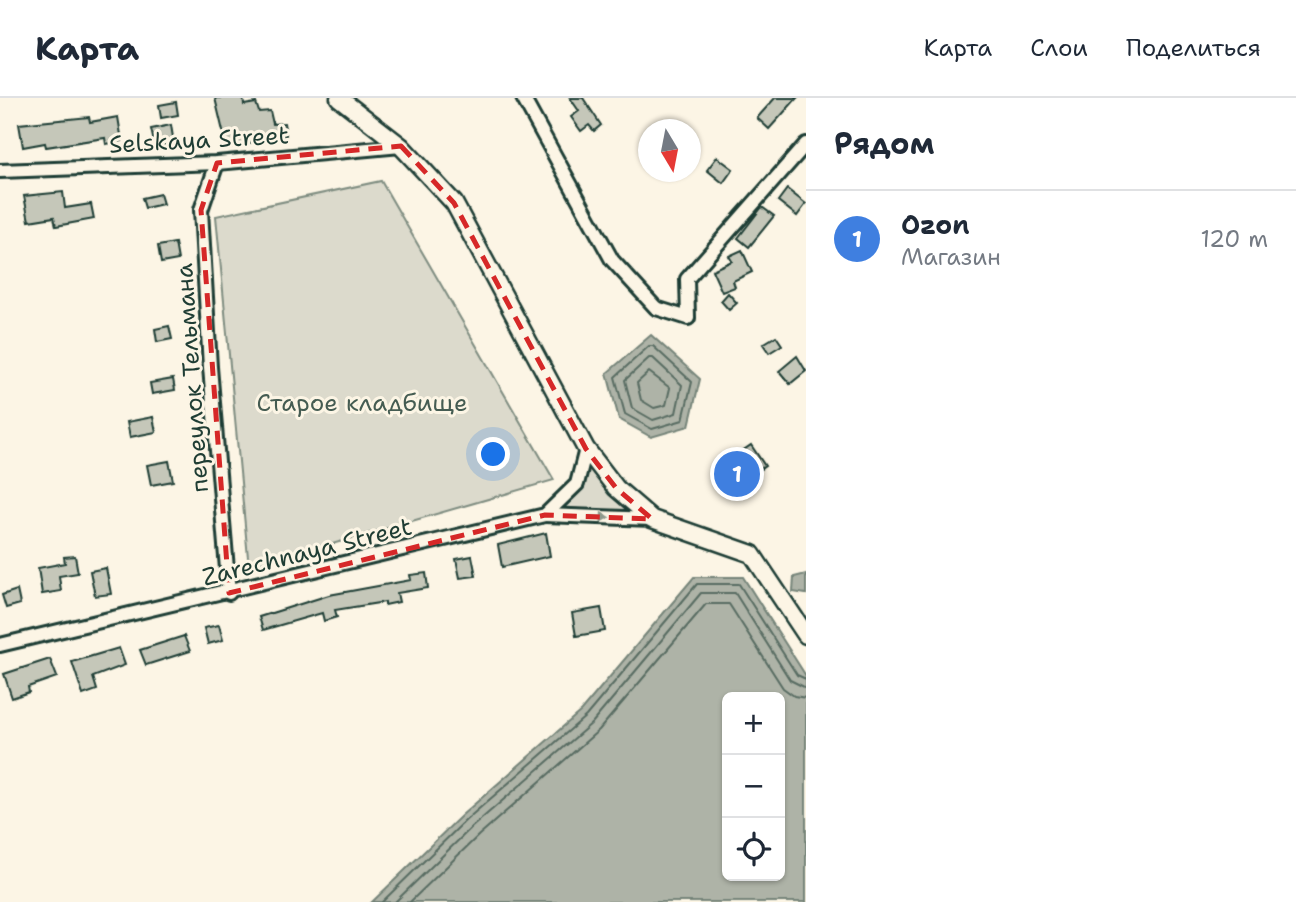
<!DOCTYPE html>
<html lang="ru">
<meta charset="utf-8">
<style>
body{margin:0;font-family:"Shantell Sans",sans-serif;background:#f6f6f7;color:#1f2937}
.controls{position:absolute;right:21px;bottom:21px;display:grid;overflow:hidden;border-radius:10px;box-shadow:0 2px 5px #0004}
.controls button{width:63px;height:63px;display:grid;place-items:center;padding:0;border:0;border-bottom:2px solid #e0e1e3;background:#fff;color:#1f2937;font:35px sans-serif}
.compass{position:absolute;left:638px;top:21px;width:63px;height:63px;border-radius:50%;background:#fff;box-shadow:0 2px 5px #0004;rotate:170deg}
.you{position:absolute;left:494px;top:357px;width:24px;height:24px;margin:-18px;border:5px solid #fff;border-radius:50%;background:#1a73e8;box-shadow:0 0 0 10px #1a73e833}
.badge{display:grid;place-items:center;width:46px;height:46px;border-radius:50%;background:#d1495b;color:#fff;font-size:23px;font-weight:700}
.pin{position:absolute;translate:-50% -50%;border:4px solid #fff;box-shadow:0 2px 7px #0006}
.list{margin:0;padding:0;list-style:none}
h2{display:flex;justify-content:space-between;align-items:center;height:91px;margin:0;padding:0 28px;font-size:30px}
h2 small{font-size:23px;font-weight:400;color:#747a83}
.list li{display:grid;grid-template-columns:46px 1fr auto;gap:21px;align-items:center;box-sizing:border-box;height:98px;padding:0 28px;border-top:2px solid #e0e1e3}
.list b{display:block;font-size:26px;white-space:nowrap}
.list p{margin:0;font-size:23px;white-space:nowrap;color:#747a83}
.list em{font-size:23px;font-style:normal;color:#747a83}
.icon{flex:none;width:38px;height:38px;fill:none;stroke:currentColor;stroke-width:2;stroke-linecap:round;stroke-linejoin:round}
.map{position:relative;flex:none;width:806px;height:804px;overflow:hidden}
header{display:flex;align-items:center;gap:42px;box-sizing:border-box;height:98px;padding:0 35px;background:#fff;border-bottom:2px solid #e0e1e3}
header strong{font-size:33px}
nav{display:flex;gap:38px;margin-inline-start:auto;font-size:24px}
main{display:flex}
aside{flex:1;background:#fff}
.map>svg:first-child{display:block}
.green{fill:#dcdacc;stroke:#7e8c80;stroke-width:2}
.water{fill:#aeb3a7;stroke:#758479;stroke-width:2;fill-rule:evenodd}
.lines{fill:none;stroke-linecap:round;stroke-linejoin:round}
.shore{stroke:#586c62;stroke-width:2}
.building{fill:#c5c7b9;stroke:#1f3d34;stroke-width:2}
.street-casing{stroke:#1f3d34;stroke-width:18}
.secondary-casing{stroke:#1f3d34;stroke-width:21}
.street{stroke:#fcf5e5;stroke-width:12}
.secondary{stroke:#fcf5e5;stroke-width:16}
.oneway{fill:#8e998c}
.marked{fill:none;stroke:#d62828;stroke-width:5;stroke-dasharray:14 9;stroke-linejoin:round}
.labels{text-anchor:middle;stroke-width:6;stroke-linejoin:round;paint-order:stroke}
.street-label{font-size:24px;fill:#1f3d34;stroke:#fcf5e5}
.park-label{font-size:24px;fill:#455c52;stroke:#fcf5e5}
</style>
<header>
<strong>Карта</strong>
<nav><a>Карта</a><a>Слои</a><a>Поделиться</a></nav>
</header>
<main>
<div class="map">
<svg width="806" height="804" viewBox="0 0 806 804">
<rect width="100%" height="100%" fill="#fcf5e5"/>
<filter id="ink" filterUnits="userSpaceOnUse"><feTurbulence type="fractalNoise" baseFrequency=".0143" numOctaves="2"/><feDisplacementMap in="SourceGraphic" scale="14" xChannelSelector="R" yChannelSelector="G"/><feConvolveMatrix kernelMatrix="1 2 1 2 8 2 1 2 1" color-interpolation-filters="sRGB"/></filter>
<g filter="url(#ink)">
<g class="green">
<path d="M381,83l173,299 -305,88 -33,-352z"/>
<path d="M586,351l66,70 -107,-4 32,-31z"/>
</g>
<g class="water">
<path d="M651,237l49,44 -11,47 -38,11 -32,-18 -12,-46z"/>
<path d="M806,476v20l-13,-2 1,-15z"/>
<path d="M694,479h49l63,99v226h-434l90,-87 119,-104zM780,599v179h-53v-179z"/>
</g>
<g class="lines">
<g class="shore">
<path d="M649,248h4l39,36 -9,38 -31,9 -27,-15 -10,-37z"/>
<path d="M649,260h4l29,27 -6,28 -23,7 -21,-12 -7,-28z"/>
<path d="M649,274l21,16 -4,17 -12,3 -13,-8 -4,-17z"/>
<path d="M382,804l84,-82 120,-104 111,-132h42l58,91 9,4"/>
<path d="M395,804l77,-75 120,-104 109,-130h34l55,87 16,8"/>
<path d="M410,804l69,-67 120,-105 107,-126h23l54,84 11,8 12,2"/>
</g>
</g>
<g class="building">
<path d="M215,0h28l1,7 12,-2 3,9 11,-1 3,13 11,-1 2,12 -59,13z"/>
<path d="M570,0h13l18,27 -7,6 -5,-6 -8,6 -10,-14 8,-6z"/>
<path d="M775,0h22l-28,31 -12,-11z"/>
<path d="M176,4l2,13 -17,3 -2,-13z"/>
<path d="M89,19l1,5 28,-5 4,24 -16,3 -1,-6 -59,9 -1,-4 -22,4 -4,-23z"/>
<path d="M171,27l3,19 -19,3 -4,-18z"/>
<path d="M717,59l16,12 -10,14 -16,-13z"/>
<path d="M787,91l19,15 -9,12 -19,-15z"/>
<path d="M63,94l2,16 26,-4 3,15 -38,7 -2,-9 -25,4 -5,-25z"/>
<path d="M160,96l3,10 -18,4 -3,-10z"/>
<path d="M762,109l12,9 -25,31 -11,-9z"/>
<path d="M175,145l3,17 -17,3 -3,-17z"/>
<path d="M742,152l10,22 -19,9 2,6 -13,5 -10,-22 20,-9 -3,-5z"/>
<path d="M728,195l9,10 -8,7 -8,-9z"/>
<path d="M169,228l3,13 -15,3 -2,-13z"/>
<path d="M776,238l6,9 -13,8 -6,-9z"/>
<path d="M797,258l9,15 -16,13 -11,-13z"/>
<path d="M173,281l2,11 -23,4 -2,-11z"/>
<path d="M153,319l3,15 -26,5 -3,-15z"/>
<path d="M751,347l14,21 -31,22 -15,-21z"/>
<path d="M169,363l4,20 -22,4 -4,-20z"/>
<path d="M546,435l4,23 -48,11 -4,-22z"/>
<path d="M75,458l3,17 -19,3 2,15 -19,3 -4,-26 27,-5 -1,-6z"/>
<path d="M472,458l4,20 -16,2 -4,-19z"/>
<path d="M106,470l5,26 -16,2 -5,-25z"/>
<path d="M426,475l2,15 -31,5 2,9 -14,3v-3l-50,8 2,7 -13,4 -2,-8 -59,17 -4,-13 70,-22 82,-15 -1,-5z"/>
<path d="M17,492l3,14 -14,4 -4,-13z"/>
<path d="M601,510l4,23 -29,5 -4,-23z"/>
<path d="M219,527l4,15 -15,4 -4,-16z"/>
<path d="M184,538l6,15 -44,14 -6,-15z"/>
<path d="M119,550l6,17 -32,12 4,13 -14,5 -11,-33z"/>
<path d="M50,561l7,18 -29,10 1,5 -17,6 -8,-24z"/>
</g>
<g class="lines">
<g class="street-casing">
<g id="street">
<path d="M523,0l89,162 44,48 32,10 -1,-39 119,-135"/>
<path d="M217,65l-16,47 9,157 19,226"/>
<path d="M0,73l217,-8 184,-17"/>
<path d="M545,417l107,4"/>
<path d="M0,547l545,-130 32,-31 9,-35"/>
</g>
</g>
<g class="secondary-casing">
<path id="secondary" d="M339,0l62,48 53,57 132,246 30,39 36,31 100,35 54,81"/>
</g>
<use href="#street" class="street"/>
<use href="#secondary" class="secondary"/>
</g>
<defs><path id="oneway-solid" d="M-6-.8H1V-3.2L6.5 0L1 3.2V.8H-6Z" transform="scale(1.75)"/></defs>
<use class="oneway" href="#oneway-solid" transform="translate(599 419) rotate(2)"/>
</g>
<path class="marked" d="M401,48l53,57 132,246 30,39 36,31 -107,-4 -316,78 -28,-383 16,-47z"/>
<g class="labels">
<g class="street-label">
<text transform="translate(199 42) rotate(-3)" y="8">Selskaya Street</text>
<text transform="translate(192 280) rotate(-94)" y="8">переулок Тельмана</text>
<text transform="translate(307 454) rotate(-14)" y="8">Zarechnaya Street</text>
</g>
<g class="park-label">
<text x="362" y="313">Старое кладбище</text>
</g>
</g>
</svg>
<div class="controls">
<button>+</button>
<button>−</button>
<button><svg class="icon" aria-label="locate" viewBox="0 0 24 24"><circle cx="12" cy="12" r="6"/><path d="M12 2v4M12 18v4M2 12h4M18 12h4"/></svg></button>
</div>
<svg class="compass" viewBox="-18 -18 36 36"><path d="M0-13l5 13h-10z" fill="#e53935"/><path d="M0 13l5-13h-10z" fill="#747a83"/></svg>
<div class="you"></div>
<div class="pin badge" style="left:737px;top:376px;background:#3f7fe0">1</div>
</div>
<aside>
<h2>Рядом<small></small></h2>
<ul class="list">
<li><span class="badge" style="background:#3f7fe0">1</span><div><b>Ozon</b><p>Магазин</p></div><em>120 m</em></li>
</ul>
</aside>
</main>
